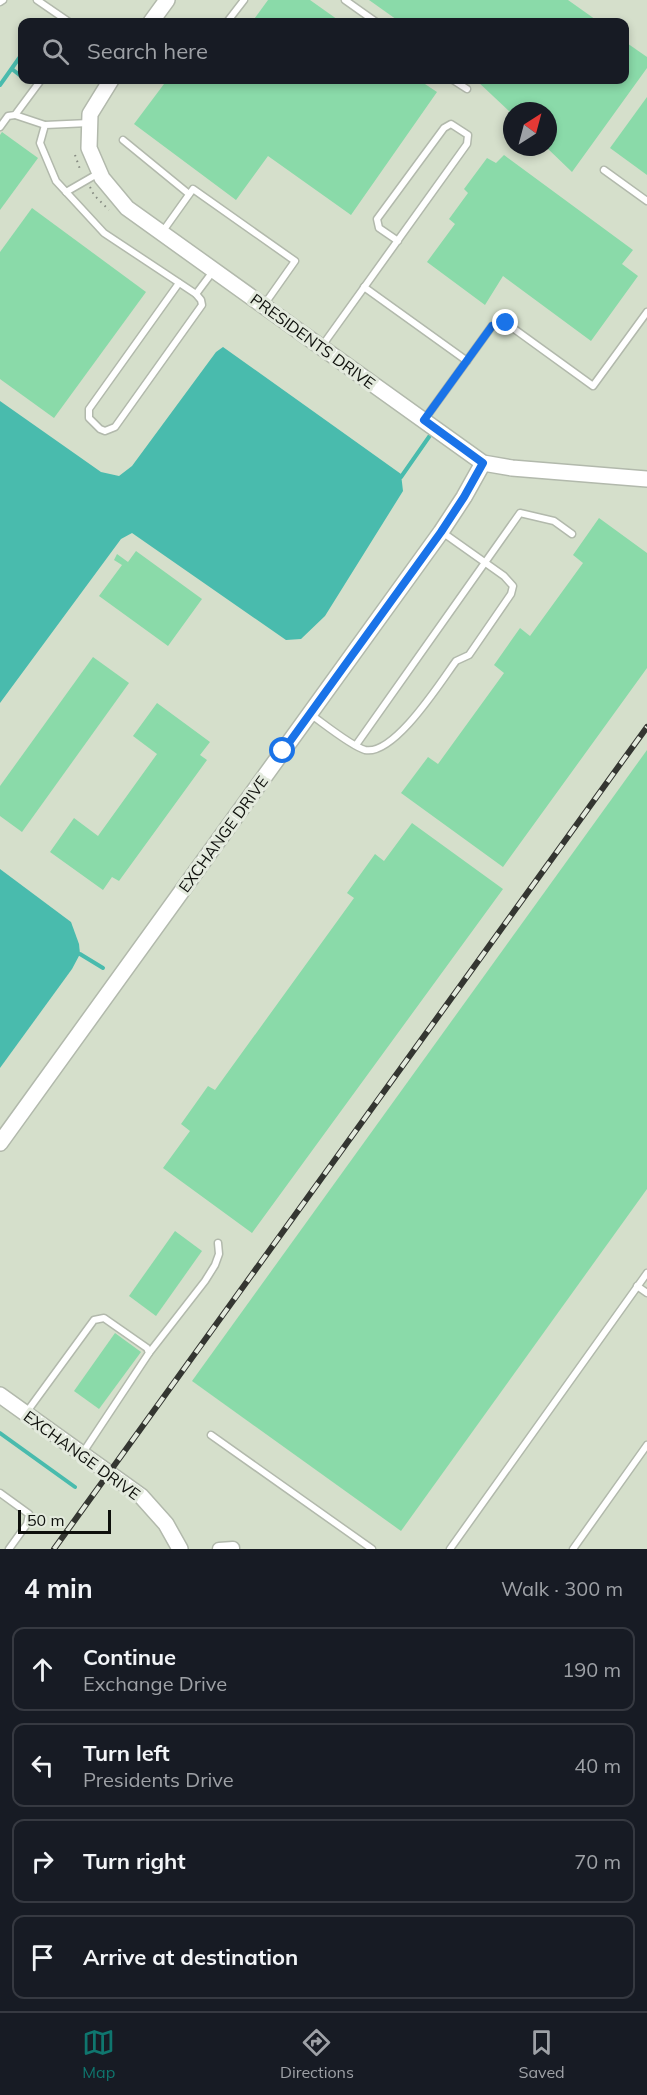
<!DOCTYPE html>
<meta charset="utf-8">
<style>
body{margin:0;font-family:Mulish,sans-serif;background:#242831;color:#f1f3f6}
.compass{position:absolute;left:503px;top:102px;width:54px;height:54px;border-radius:50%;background:#171b24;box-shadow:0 3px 9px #0003;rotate:36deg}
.scale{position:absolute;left:18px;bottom:15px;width:93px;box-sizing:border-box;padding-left:6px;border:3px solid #0e100c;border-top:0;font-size:16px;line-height:21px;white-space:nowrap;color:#0e100c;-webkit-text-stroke:4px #e3eadd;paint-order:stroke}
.stop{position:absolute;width:18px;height:18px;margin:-14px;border:4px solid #1a73e8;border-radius:50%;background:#fff}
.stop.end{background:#1a73e8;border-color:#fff;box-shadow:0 2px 6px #0008}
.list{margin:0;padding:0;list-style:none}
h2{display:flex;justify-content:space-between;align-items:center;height:78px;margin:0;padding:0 24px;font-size:26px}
h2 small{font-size:20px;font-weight:400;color:#9ea1a6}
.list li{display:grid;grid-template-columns:39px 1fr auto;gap:18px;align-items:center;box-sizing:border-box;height:84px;margin:0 12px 12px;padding:0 12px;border:2px solid #363941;border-radius:12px}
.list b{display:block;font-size:22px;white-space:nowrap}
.list p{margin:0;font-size:20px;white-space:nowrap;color:#9ea1a6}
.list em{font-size:20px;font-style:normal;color:#9ea1a6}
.icon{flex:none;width:33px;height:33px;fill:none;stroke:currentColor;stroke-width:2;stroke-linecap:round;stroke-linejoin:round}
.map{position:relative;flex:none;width:647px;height:1549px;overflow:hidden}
.search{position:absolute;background:#171b24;box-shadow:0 3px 9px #0003;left:18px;right:18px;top:18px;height:66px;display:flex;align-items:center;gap:15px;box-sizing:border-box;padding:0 21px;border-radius:12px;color:#9ea1a6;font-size:22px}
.sheet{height:462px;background:#171b24}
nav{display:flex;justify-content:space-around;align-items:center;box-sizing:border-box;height:84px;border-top:2px solid #363941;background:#171b24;font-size:16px;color:#9ea1a6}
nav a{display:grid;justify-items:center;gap:3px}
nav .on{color:#0f766e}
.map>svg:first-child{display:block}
.built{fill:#d5dfcb;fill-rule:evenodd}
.water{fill:#49bbad}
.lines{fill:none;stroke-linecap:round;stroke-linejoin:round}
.stream{stroke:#49bbad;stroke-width:4}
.building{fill:#8adaa9}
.service-casing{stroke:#b2b9ac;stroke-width:9}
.minor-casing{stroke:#b2b9ac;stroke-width:15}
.tertiary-casing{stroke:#b2b9ac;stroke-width:18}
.path{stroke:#858a81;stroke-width:2;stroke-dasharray:1.5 4.5;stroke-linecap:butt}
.service{stroke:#fff;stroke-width:6}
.minor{stroke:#fff;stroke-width:12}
.tertiary{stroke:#fff;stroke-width:15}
.rail-casing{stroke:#343631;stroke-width:6}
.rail{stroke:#e3eadd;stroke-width:4;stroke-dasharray:11;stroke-linecap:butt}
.route{stroke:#1a73e8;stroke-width:8}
.labels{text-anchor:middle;stroke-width:6;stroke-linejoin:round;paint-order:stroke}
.street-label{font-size:16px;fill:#0e100c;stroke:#e3eadd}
</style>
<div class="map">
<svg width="647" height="1549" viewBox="0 0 647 1549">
<rect width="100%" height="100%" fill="#e3eadd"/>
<path class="built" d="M0,0h647v1549h-647zM22,22h602v58h-602zM512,111h36v36h-36z"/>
<g class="water">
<path d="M223,347l178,127 2,17 -78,125 -24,23 -15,1 -154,-107 -11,6 -121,164v-302l101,71 18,4 13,-10 84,-114z"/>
<path d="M0,869l71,53 8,22 1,10 -8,15 -72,99z"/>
</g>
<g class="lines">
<g class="stream">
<path d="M12,69l10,8"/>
<path d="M0,85l22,-31"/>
<path d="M401,477l30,-43"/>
<path d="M80,954l23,14"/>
<path d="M0,1433l75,54"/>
</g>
</g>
<g class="building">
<path d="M268,0h42l31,22h-89z"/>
<path d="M369,0h199l31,22h-199z"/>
<path d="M624,41l23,16v11l-75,104 -26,-25h2v-36h-36v3l-36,-34h148z"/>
<path d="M167,80h36l6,3 2,-3h208l18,12 -86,123 -83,-59 -32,44 -102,-76z"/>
<path d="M647,97v78l-37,-27z"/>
<path d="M2,132l36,26 -38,52v-75z"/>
<path d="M504,155l129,95 -11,14 16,12 -47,65 -88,-65 -18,29 -58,-43 28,-38 -6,-5 19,-26 -4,-4 23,-31 9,5z"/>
<path d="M32,208l114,84 -92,126 -54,-39v-127z"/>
<path d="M599,518l48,35v115l-144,199 -102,-74 27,-36 10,7 66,-91 -10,-8 26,-37 10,8 53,-73 -10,-8z"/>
<path d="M136,551l66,48 -34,47 -69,-50 23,-31 -8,-5 3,-6 11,8z"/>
<path d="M93,657l36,26 -107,149 -22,-16v-30z"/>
<path d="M157,703l53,39 -10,13 7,5 -88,121 -7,-4 -9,13 -53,-38 24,-34 24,18 59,-82 -24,-18z"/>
<path d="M647,750v439l-246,342 -209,-150z"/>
<path d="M412,823l91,66 -251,344 -89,-65 27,-37 -9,-7 27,-38 7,4 139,-192 -7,-5 28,-39 9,7z"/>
<path d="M175,1231l27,20 -46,65 -27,-20z"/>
<path d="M115,1333l26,19 -42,57 -25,-18z"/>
</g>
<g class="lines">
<g class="service-casing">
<g id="service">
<path d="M37,0l32,22"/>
<path d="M345,0l31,22"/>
<path d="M0,2l3,-2"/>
<path d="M227,22l17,-22"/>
<path d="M453,80l14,9"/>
<path d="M15,115l30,10"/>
<path d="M89,123l-44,2 -5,18 16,38 48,52 92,61 18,-24"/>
<path d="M0,127l8,-11 7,-1 26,-35"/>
<path d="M123,140l66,54"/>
<path d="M604,170l43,31"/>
<path d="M66,192l33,-19"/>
<path d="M163,231l30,-42 102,72 -31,44"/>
<path d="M179,283l-90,126v9l11,11 5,2 10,-4 87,-122 -1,-5 -5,-6"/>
<path d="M364,287l103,74"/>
<path d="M322,346l145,-202 1,-9 -17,-11 -7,4 -67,91 2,9 19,13"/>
<path d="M424,420l68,-94 14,-3 87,63 54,-74"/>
<path d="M310,714c13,9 41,32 55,36 29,6 75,-67 91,-89l13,-6 42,-61 2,-8 -9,-10 -62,-44"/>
<path d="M356,745l164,-232 34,8 18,13"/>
<path d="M637,1286l10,7"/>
<path d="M149,1353l56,-72 10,-16 4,-11 -1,-11"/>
<path d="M26,1413l68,-93 10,-2 43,30 2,5 -67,101"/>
<path d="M211,1435l161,114"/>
<path d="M0,1493l29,21 -2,10 -18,25"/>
<path d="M450,1549l197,-276"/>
<path d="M573,1549l74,-104"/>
</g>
</g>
<g class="minor-casing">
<path id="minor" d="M219,1549l14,-1"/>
</g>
<g class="tertiary-casing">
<g id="tertiary">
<path d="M151,22l16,-22"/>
<path d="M111,80l-21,34 -1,34 13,30 25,30 356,255 29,5 135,11"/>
<path d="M0,1143l441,-611 23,-35 19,-34"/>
<path d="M0,1395l141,101 25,28 14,25"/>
</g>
</g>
<g class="path">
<path d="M75,155l6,17"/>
<path d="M90,187l4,8 15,15"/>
</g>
<use href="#service" class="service"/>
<use href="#minor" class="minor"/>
<use href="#tertiary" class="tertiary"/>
<g class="rail-casing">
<path id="rail" d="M54,1549l593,-822"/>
</g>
<use href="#rail" class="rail"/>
</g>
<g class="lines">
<path class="route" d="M283,751l158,-219 23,-35 19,-34 -59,-43 68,-94 14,-3"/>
</g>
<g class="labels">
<g class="street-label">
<text transform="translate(313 341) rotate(36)" y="6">PRESIDENTS DRIVE</text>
<text transform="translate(223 834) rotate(-54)" y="6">EXCHANGE DRIVE</text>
<text transform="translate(82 1455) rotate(36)" y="6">EXCHANGE DRIVE</text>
</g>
</g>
</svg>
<svg class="compass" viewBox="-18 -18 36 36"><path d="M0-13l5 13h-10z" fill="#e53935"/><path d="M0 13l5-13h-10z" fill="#9ea1a6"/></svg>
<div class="scale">50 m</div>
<div class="stop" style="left:283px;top:751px"></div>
<div class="stop end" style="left:506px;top:323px"></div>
<div class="search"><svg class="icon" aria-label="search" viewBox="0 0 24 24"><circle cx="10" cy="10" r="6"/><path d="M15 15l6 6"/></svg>Search here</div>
</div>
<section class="sheet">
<h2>4 min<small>Walk · 300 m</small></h2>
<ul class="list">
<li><svg class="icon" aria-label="ahead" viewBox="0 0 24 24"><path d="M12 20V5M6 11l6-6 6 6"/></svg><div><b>Continue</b><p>Exchange Drive</p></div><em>190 m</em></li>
<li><svg class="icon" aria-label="left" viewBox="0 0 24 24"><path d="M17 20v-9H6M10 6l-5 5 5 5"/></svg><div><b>Turn left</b><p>Presidents Drive</p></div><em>40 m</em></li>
<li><svg class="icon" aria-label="right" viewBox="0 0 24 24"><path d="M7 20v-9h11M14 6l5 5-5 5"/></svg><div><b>Turn right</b></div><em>70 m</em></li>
<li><svg class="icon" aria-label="arrive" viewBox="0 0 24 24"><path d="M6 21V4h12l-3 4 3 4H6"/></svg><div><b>Arrive at destination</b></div></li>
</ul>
</section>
<nav>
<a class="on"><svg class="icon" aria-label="map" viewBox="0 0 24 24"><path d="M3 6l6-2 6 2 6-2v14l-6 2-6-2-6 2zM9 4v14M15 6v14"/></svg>Map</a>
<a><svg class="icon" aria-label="directions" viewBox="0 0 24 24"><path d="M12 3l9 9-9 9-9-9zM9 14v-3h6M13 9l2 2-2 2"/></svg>Directions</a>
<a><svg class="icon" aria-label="saved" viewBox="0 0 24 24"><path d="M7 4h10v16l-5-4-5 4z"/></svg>Saved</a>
</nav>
